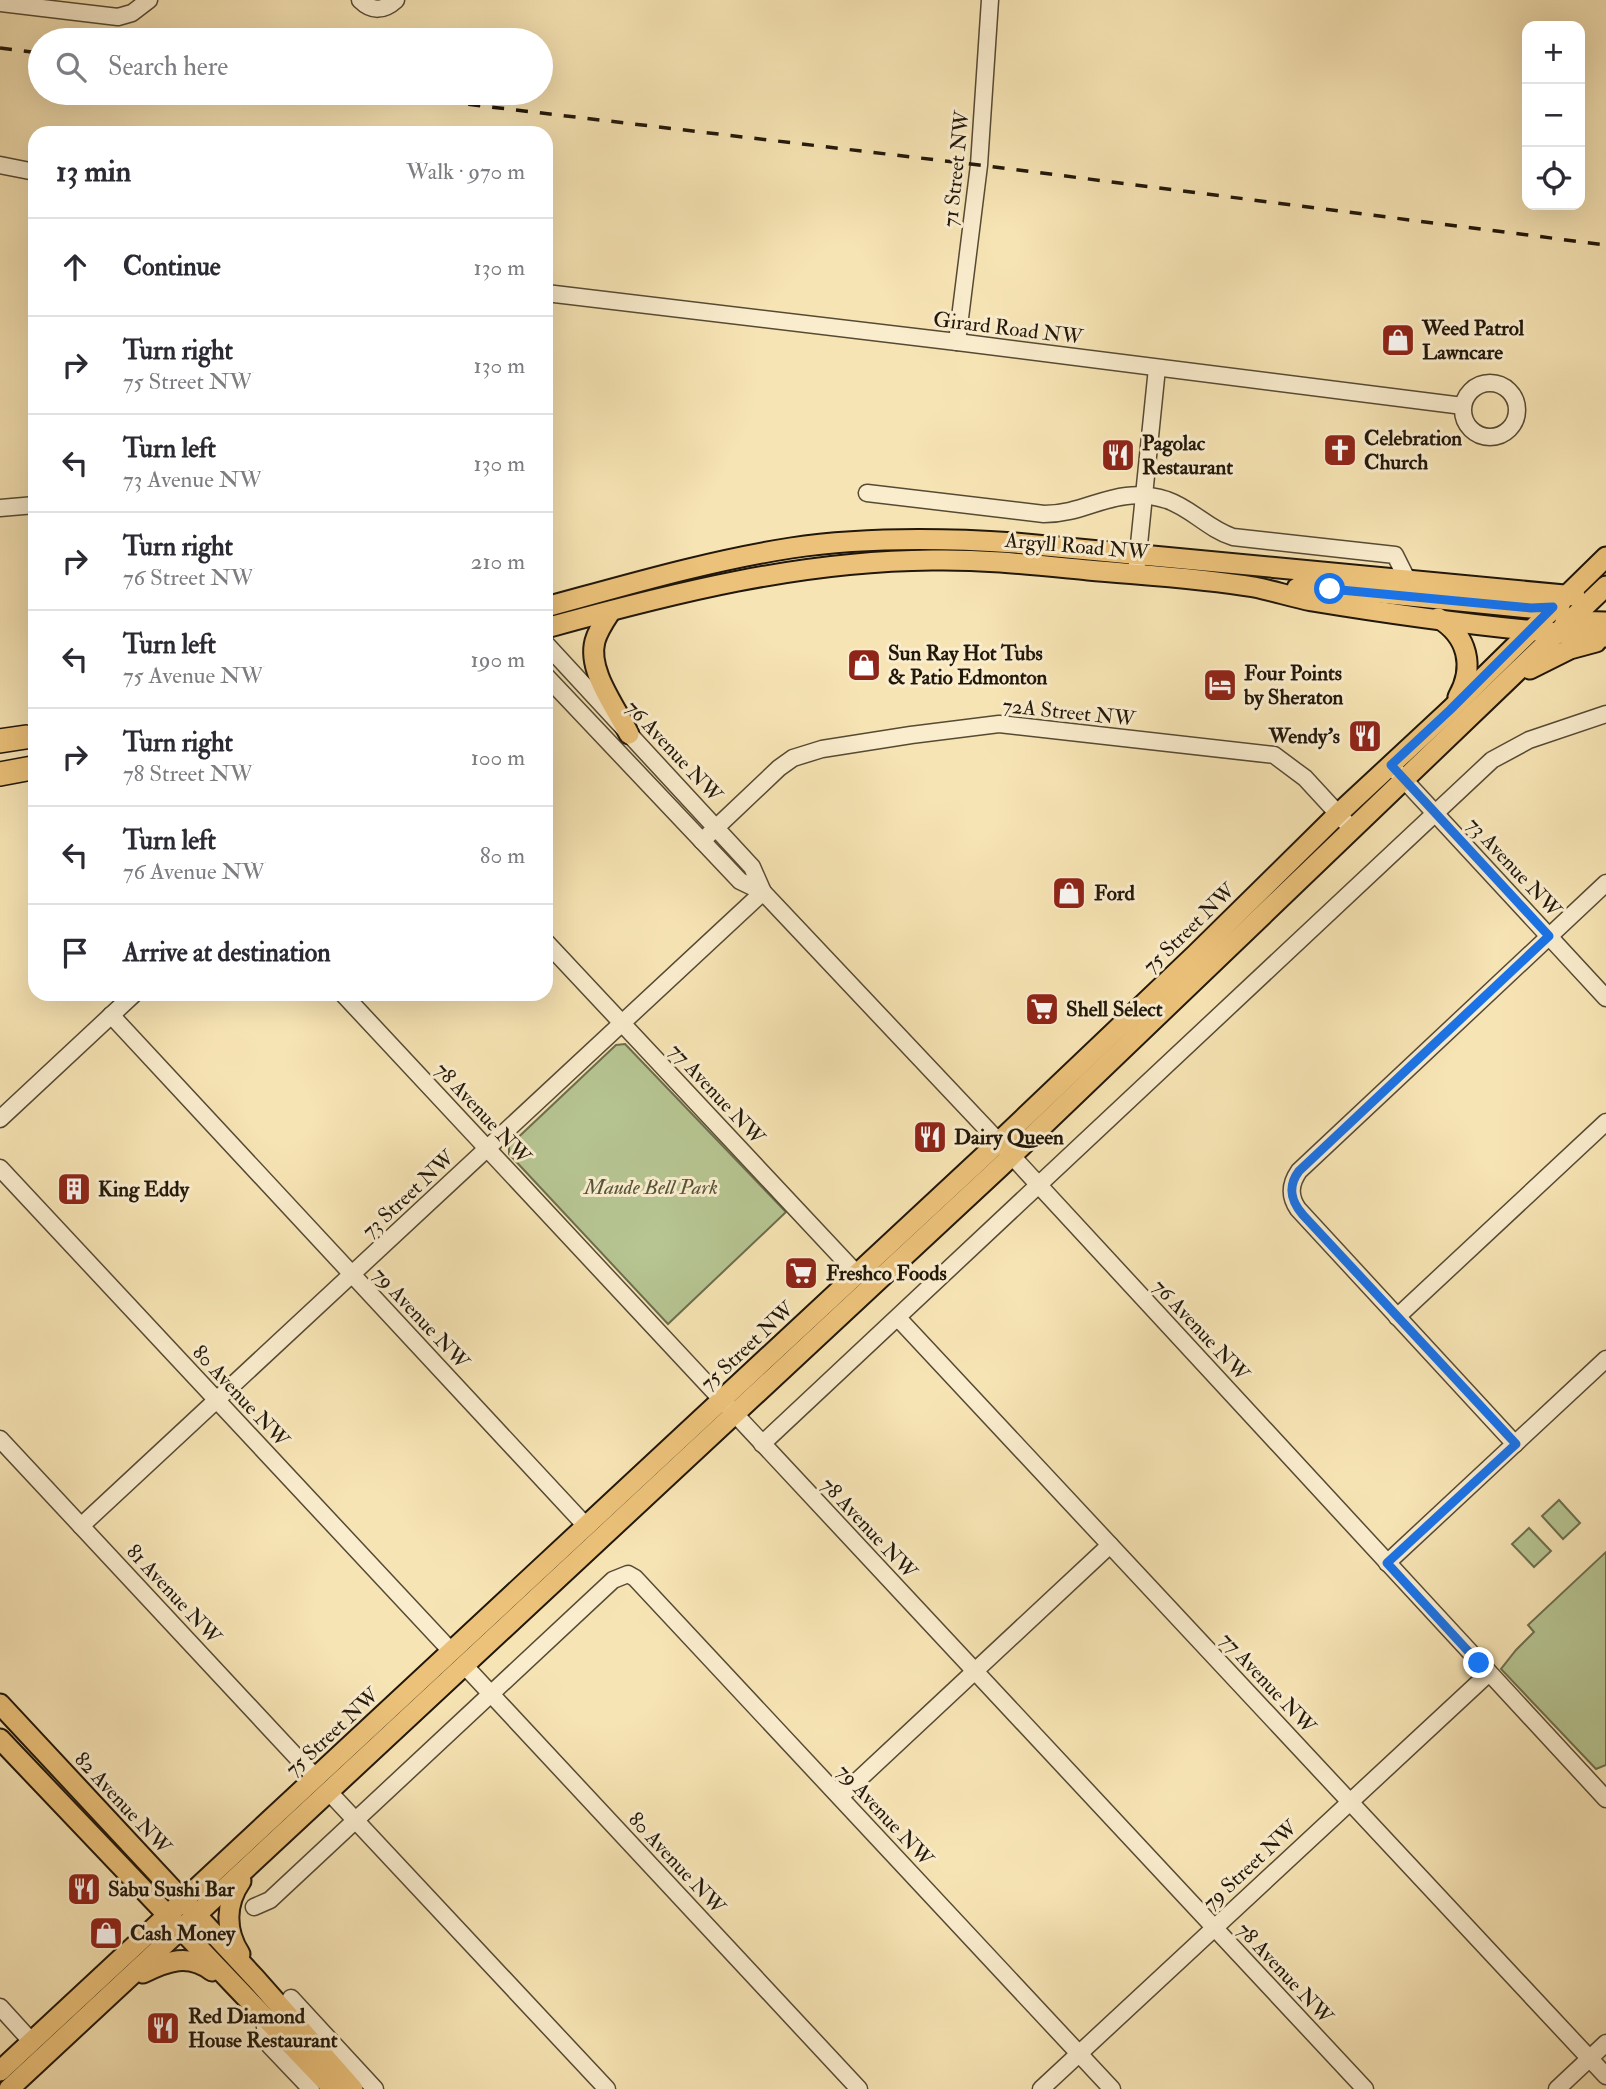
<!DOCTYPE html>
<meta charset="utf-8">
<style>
body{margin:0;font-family:"IM FELL Double Pica",serif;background:#f2f2f3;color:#2b2b33}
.controls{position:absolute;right:21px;top:21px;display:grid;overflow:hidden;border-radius:14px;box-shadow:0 7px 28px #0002}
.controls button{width:63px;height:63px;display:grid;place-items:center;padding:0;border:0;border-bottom:2px solid #e1e1e2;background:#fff;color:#2b2b33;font:35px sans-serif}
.stop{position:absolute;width:21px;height:21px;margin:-16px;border:5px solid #1a73e8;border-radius:50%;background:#fff}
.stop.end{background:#1a73e8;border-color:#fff;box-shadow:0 2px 7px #0008}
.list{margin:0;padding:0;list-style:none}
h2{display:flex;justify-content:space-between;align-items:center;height:91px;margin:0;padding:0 28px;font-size:30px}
h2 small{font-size:23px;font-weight:400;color:#7c7c81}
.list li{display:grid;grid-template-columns:46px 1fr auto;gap:21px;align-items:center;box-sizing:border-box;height:98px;padding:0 28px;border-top:2px solid #e1e1e2}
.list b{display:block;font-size:26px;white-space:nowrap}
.list p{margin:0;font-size:23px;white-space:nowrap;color:#7c7c81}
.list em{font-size:23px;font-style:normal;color:#7c7c81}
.icon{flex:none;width:38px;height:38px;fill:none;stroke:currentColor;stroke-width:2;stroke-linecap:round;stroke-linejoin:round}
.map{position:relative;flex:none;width:1606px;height:2089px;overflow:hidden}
.search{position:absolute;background:#fff;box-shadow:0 7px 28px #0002;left:28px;top:28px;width:525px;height:77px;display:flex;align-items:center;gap:18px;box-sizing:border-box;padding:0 24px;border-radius:38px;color:#7c7c81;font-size:26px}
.panel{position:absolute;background:#fff;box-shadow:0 7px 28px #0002;left:28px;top:126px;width:525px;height:875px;border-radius:21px}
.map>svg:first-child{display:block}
.green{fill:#b6c592;stroke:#6c6e4e;stroke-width:2}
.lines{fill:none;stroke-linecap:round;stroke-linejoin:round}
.minor-casing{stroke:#564a34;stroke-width:19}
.major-casing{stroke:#21170a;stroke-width:23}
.highway-casing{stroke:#21170a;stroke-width:26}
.minor{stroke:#faedce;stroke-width:16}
.major{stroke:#ecc27a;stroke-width:19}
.highway{stroke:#ecc27a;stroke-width:23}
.rail{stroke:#21170a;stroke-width:3.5;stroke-dasharray:12 12;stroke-linecap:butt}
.route{stroke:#1a73e8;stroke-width:9}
.labels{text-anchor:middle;stroke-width:6;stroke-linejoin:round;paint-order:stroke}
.street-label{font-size:21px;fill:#21170a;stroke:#faedce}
.poi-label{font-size:21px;font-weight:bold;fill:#21170a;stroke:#faedce;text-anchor:start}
.park-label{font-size:21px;font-style:italic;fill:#55543a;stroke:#faedce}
</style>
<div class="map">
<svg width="1606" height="2089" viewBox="0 0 1606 2089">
<rect width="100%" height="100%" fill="#f7e4b4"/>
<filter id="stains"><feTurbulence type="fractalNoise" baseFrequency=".00286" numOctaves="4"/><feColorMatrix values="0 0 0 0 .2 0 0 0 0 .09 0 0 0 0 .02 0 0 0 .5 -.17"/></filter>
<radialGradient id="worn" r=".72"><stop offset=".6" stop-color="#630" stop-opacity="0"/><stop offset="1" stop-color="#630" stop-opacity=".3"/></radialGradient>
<g class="green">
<path d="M625,1044l161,168 -118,112 -159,-170v-8l107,-101z"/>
<path d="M1559,1500l21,23 -17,16 -21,-23z"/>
<path d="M1529,1528l22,23 -17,16 -22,-23z"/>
<path d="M1606,1552v213l-10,4 -95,-100 15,-19 18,-18 -6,-7z"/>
</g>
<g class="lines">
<g class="minor-casing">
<g id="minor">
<path d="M360,0c12,12 24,11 36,0"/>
<path d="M0,3l118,14 14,-4 17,-13"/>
<path d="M0,165l35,7"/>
<path d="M546,293l411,49 506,64"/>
<path d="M957,342l22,-177 11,-165"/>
<circle cx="1490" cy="410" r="27"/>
<path d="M867,493l177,21c46,0 71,-30 123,-14 24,8 41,29 66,37l162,18 12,24"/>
<path d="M0,508l35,-3"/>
<path d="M1137,564l20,-196"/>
<path d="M546,644l206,223 11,25 236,250 607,657"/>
<path d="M546,676l194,205 23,11"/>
<path d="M1396,771l210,227"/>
<path d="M702,841l77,-73 14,-10 29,-9 89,-14 88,-11 275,31 31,23 47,51"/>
<path d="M546,942l311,332"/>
<path d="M343,994l1022,1095"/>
<path d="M111,1015l475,511"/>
<path d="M0,1119l134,-125"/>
<path d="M0,1168l452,484"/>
<path d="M1397,1317l209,-195"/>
<path d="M898,1318l708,758"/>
<path d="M0,1439l316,339"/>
<path d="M762,1444l730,-684 37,-20 77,-26"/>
<path d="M1515,1444l-217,-235c-9,-13 -8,-25 1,-38l307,-288"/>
<path d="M81,1526l682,-634"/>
<path d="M1387,1563l219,-204"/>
<path d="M464,1665l395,424"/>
<path d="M329,1792l278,297"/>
<path d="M840,1797l270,-252"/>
<path d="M254,1907l16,-7 343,-320 15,-6 7,4 477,511"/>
<path d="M291,1998l84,91"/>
<path d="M0,2007l32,35"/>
<path d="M264,2017l2,21 4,8 41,43"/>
<path d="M1041,2089l448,-416"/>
<path d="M1557,2089l49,-46"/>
</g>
</g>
<g class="major-casing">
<g id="major">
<path d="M1297,588h33l200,20 30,-2"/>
<path d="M546,607c81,-22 162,-46 245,-59 74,-11 150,-10 224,-5l560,53"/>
<path d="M611,611c-6,9 -13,19 -16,30 -8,30 21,66 34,93"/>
<path d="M1438,618c30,18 37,49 20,79"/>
<path d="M1565,621l41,1"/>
<path d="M546,628c127,-35 253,-67 386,-68 52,-1 104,5 156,10 55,5 112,8 166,17 20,4 38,10 58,14 97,16 196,29 294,36"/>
<path d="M1530,669l40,-20 26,-7"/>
<path d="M0,1704l256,275 97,110"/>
<path d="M0,1739l333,350"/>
<path d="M240,1954c-15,-23 -15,-50 1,-73"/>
<path d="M143,1973c24,-12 46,-20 69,-2"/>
<path d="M0,2071l985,-916 211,-201 142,-140 112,-104 156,-153"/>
<path d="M9,2089l991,-922 606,-581"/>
</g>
</g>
<g class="highway-casing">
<g id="highway">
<path d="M0,741l26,-4"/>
<path d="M0,774l32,-6"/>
</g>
</g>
<use href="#minor" class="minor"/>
<use href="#major" class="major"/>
<use href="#highway" class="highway"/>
<g class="rail">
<path d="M0,48l40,5"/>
<path d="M373,93l606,72 627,80"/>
</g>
</g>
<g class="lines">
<path class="route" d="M1330,589l201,19 22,-1 -103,103 -59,55 158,171 -250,235c-12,16 -8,30 4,44l213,229 -129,119 92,100"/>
</g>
<defs>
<g id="shop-square" transform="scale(1.75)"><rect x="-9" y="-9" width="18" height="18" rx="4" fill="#8f2418" stroke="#faedce"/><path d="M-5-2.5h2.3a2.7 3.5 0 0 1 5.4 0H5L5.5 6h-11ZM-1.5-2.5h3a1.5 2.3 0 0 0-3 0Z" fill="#fff"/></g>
<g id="church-square" transform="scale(1.75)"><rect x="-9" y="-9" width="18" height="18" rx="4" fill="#8f2418" stroke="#faedce"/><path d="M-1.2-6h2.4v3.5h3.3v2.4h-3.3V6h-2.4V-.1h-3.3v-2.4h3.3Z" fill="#fff"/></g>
<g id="restaurant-square" transform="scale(1.75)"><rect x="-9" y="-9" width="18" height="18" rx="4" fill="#8f2418" stroke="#faedce"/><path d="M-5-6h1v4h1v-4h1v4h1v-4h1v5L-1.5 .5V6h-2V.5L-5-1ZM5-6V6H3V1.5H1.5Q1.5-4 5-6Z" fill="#fff"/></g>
<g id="hotel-square" transform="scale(1.75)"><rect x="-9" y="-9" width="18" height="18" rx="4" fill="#8f2418" stroke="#faedce"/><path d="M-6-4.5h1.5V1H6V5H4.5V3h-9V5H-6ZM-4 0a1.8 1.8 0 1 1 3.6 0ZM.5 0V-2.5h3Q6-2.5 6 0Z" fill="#fff"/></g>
<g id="supermarket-square" transform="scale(1.75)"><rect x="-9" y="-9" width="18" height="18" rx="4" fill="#8f2418" stroke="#faedce"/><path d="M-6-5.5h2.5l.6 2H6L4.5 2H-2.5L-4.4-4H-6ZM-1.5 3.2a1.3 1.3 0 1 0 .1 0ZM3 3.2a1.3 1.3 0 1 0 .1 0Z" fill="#fff"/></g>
<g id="building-square" transform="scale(1.75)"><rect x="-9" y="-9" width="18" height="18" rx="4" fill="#8f2418" stroke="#faedce"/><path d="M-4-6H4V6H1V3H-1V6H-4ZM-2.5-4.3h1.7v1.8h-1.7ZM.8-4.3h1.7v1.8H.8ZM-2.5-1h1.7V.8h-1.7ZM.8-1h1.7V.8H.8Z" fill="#fff"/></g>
</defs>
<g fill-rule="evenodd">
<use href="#shop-square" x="1398" y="340"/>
<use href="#church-square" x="1340" y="450"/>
<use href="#restaurant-square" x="1118" y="455"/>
<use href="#shop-square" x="864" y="665"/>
<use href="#hotel-square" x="1220" y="685"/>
<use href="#restaurant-square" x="1365" y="736"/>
<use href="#shop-square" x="1069" y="893"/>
<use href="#supermarket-square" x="1042" y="1009"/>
<use href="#restaurant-square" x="930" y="1137"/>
<use href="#building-square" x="74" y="1189"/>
<use href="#supermarket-square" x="801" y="1273"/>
<use href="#restaurant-square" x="84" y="1889"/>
<use href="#shop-square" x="106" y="1933"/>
<use href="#restaurant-square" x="163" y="2028"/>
</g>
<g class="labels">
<g class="street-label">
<text transform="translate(956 169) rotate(-84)" y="7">71 Street NW</text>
<text transform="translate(1008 328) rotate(7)" y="7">Girard Road NW</text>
<text transform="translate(1077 546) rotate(5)" y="7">Argyll Road NW</text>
<text transform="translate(1069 712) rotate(6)" y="7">72A Street NW</text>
<text transform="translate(674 751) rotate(47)" y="7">76 Avenue NW</text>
<text transform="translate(1514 867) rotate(47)" y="7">73 Avenue NW</text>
<text transform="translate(1189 928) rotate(-44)" y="7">75 Street NW</text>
<text transform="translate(717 1094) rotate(47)" y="7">77 Avenue NW</text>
<text transform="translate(483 1113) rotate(47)" y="7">78 Avenue NW</text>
<text transform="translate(408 1194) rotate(-43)" y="7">73 Street NW</text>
<text transform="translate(421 1318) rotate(47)" y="7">79 Avenue NW</text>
<text transform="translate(1201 1330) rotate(47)" y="7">76 Avenue NW</text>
<text transform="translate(747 1346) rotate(-43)" y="7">75 Street NW</text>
<text transform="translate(241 1396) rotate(47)" y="7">80 Avenue NW</text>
<text transform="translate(869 1528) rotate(47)" y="7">78 Avenue NW</text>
<text transform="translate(174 1594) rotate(47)" y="7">81 Avenue NW</text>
<text transform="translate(1268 1683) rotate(47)" y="7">77 Avenue NW</text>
<text transform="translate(332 1732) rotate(-43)" y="7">75 Street NW</text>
<text transform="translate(123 1803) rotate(47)" y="7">82 Avenue NW</text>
<text transform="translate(885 1815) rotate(47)" y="7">79 Avenue NW</text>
<text transform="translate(677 1863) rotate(47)" y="7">80 Avenue NW</text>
<text transform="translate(1250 1865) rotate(-43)" y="7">79 Street NW</text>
<text transform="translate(1285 1973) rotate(47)" y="7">78 Avenue NW</text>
</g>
<g class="poi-label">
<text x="1422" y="335">Weed Patrol<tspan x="1422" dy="24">Lawncare</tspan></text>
<text x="1364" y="445">Celebration<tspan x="1364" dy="24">Church</tspan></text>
<text x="1142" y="450">Pagolac<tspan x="1142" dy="24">Restaurant</tspan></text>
<text x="888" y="660">Sun Ray Hot Tubs<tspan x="888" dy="24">&amp; Patio Edmonton</tspan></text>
<text x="1244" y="680">Four Points<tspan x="1244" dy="24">by Sheraton</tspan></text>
<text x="1340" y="743" text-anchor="end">Wendy's</text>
<text x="1094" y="900">Ford</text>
<text x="1066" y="1016">Shell Select</text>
<text x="954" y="1144">Dairy Queen</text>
<text x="98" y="1196">King Eddy</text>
<text x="826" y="1280">Freshco Foods</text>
<text x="108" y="1896">Sabu Sushi Bar</text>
<text x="130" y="1940">Cash Money</text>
<text x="188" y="2023">Red Diamond<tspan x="188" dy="24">House Restaurant</tspan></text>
</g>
<g class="park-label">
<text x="651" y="1194">Maude Bell Park</text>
</g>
</g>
<rect width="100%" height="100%" filter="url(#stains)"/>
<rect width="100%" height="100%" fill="url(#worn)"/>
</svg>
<div class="controls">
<button>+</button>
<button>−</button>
<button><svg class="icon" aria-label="locate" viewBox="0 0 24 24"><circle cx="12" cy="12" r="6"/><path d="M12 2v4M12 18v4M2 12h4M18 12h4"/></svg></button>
</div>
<div class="stop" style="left:1330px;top:589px"></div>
<div class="stop end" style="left:1479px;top:1663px"></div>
<div class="search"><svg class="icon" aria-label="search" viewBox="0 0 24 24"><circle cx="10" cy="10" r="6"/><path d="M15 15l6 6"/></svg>Search here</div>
<section class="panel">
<h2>13 min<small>Walk · 970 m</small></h2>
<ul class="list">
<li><svg class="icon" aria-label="ahead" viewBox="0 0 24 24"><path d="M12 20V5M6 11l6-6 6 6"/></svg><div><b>Continue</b></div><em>130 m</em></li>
<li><svg class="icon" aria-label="right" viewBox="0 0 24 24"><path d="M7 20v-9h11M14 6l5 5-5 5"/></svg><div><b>Turn right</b><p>75 Street NW</p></div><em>130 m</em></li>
<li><svg class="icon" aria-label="left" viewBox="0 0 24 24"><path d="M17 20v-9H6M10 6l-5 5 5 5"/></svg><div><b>Turn left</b><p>73 Avenue NW</p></div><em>130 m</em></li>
<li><svg class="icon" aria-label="right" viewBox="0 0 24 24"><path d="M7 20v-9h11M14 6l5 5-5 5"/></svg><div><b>Turn right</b><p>76 Street NW</p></div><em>210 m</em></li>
<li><svg class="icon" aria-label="left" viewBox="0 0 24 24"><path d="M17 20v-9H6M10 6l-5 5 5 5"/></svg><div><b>Turn left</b><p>75 Avenue NW</p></div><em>190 m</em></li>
<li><svg class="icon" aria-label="right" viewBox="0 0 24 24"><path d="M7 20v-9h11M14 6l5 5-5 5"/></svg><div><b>Turn right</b><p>78 Street NW</p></div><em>100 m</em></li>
<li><svg class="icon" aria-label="left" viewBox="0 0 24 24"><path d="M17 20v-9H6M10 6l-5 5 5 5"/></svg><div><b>Turn left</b><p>76 Avenue NW</p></div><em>80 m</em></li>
<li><svg class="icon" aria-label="arrive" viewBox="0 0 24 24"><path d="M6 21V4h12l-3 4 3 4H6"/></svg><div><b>Arrive at destination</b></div></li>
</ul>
</section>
</div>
